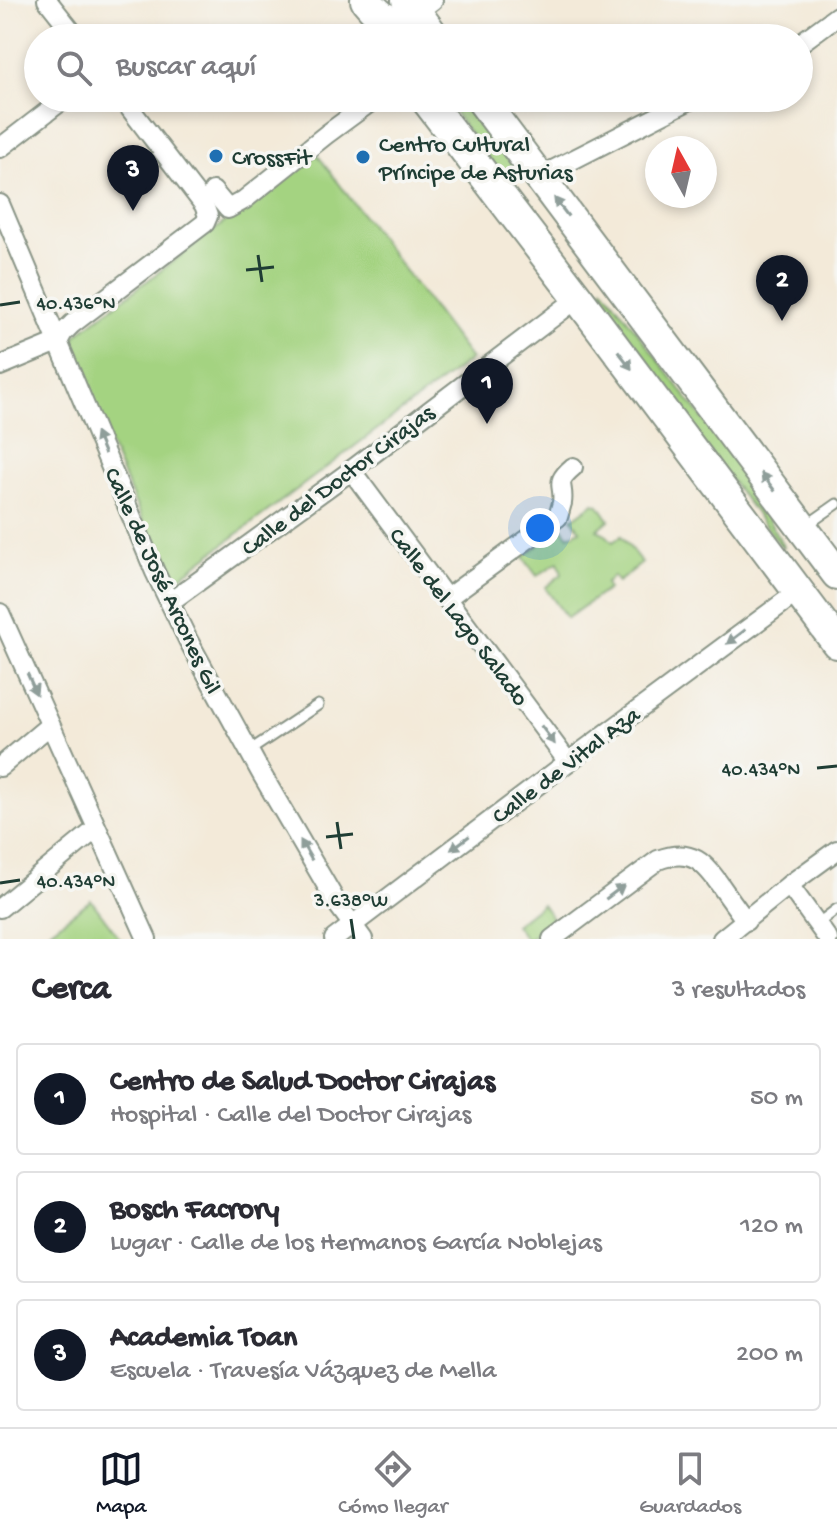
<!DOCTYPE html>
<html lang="es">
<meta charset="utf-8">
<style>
body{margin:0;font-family:"Gochi Hand",sans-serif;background:#f2f2f3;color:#2b2b33}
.compass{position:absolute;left:645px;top:136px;width:72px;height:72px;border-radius:50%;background:#fff;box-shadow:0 4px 12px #0003;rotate:352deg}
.you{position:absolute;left:540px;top:528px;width:28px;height:28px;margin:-20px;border:6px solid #fff;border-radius:50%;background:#1a73e8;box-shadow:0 0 0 12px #1a73e833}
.badge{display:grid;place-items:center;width:52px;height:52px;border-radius:50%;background:#111827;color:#fff;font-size:26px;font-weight:700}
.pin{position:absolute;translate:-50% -66px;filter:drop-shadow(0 2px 4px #0008)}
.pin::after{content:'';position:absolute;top:42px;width:28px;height:24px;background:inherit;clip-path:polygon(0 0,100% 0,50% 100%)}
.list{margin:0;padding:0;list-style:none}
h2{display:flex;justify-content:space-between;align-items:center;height:104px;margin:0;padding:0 32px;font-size:34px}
h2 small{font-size:26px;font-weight:400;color:#7c7c81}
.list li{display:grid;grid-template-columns:52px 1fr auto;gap:24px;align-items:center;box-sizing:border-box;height:112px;margin:0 16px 16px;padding:0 16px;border:2px solid #e1e1e2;border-radius:8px}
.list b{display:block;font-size:30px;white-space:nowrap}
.list p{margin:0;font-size:26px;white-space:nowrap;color:#7c7c81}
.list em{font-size:26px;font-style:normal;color:#7c7c81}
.icon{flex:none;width:44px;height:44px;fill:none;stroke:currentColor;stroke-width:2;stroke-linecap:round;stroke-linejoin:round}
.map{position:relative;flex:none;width:837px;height:939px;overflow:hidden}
.search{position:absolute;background:#fff;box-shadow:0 4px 12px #0003;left:24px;right:24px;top:24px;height:88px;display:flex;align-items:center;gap:20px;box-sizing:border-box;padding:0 28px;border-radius:44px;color:#7c7c81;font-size:30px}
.sheet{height:488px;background:#fff}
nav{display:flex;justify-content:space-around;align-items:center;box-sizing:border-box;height:112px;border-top:2px solid #e1e1e2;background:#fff;font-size:22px;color:#7c7c81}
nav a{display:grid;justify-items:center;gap:4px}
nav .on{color:#111827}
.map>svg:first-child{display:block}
.green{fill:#a4d381;stroke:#62885a;stroke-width:2}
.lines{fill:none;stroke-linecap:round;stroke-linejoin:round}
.lane-casing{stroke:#899486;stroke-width:13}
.street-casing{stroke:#899486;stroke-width:22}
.primary-casing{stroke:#899486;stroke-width:34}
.lane{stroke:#fff;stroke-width:9}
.street{stroke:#fff;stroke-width:18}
.primary{stroke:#fff;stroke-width:30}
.oneway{fill:#8f9e9a}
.ticks{fill:none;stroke:#1f3d34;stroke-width:3}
.poi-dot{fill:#1f6fb2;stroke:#f6f6f2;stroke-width:3}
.labels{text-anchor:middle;stroke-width:7;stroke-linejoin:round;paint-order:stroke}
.poi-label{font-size:24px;fill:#1f3d34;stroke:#f6f6f2;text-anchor:start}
.street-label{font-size:24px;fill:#1f3d34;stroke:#f6f6f2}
.ticks-label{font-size:20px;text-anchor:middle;fill:#1f3d34;stroke:#f6f6f2;stroke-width:7;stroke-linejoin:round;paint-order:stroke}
</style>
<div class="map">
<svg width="837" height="939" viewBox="0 0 837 939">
<rect width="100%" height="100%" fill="#f6f6f2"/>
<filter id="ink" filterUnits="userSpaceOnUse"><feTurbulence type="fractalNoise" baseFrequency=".0125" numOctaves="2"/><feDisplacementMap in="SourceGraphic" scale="16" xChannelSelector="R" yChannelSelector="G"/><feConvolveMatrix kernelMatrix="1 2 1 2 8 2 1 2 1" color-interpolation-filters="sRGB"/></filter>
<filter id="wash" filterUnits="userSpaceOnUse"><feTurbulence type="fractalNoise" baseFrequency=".006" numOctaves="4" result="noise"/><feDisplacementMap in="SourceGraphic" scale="32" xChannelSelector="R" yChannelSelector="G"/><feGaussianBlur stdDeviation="1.8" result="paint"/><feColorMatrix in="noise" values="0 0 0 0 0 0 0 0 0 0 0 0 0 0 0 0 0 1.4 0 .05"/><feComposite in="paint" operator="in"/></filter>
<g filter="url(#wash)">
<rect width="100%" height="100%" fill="#f3ead9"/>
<g class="green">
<path d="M443,98h19l55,73 -7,13h-2z"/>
<path d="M316,153l155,206 -291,218 -8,1 -5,-4 -8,-16 -87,-200c-2,-9 0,-16 5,-24z"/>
<path d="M603,287l172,227 -7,5 16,28 -2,1 -186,-246 4,-5z"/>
<path d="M594,503l5,2 10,15 -12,10 7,3 9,9 8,-6 21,27 -24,19 -5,-6 -8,8 3,5 -41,29 -21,-29v-2l16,-13 -4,-12 -21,14 -14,-19 39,-30 7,9 11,-6 -8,-11z"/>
<path d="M91,900l29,39h-81z"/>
<path d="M542,904l12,17 -25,18h-3l-11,-14z"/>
</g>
</g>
<g filter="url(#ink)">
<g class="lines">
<g class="lane-casing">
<g id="lane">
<path d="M807,525l30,-21"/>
<path d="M249,751l69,-46"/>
<path d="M817,924l20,-15"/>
</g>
</g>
<g class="street-casing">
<g id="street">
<path d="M47,0l30,38"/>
<path d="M416,13l17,-13"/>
<path d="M799,44l38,-28"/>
<path d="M0,148l65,-50"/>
<path d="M539,177l155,-79"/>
<path d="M213,191l15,18 16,-9 83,-66 49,-36"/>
<path d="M0,204l155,368 33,68 73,133 77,132 25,34"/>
<path d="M0,366l58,-24 5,-9 9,-9 133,-101 3,-7 -4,-11 -82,-107"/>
<path d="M351,470l217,292"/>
<path d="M447,598l111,-81c1,-3 3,-11 4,-14 3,-19 -9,-19 11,-36"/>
<path d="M170,602l175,-127 233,-177"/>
<path d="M0,613l147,326"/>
<path d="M0,767l50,-42"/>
<path d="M789,885l39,54"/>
<path d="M0,908l96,-79"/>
<path d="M334,939l234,-177 231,-171"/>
<path d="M552,939l106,-79c34,-13 47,3 65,29 7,10 15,21 23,32"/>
<path d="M722,939l67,-54 48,-35"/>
</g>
</g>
<g class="primary-casing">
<g id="primary">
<path d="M366,0c16,19 28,30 50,13"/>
<path d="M407,0l28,38"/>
<path d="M425,98l153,200 259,345"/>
<path d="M480,98l357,476"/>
</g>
</g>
<use href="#lane" class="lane"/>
<use href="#street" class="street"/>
<use href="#primary" class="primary"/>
</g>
<defs><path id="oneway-solid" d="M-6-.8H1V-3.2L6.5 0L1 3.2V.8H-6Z" transform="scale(2)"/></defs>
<g class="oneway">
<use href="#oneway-solid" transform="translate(561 207) rotate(-127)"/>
<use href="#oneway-solid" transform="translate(625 360) rotate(53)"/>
<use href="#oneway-solid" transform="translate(100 443) rotate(-113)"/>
<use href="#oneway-solid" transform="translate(768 482) rotate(-127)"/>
<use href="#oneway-solid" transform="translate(736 637) rotate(143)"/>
<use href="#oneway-solid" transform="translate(32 684) rotate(66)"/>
<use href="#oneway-solid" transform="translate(548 735) rotate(53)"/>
<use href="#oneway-solid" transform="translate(460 843) rotate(143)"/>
<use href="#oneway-solid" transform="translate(306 850) rotate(-120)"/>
<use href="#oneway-solid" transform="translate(615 892) rotate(-37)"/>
</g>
</g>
<path class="ticks" d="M258,255l4,27M246,270l28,-3M0,305l20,-3M817,768l20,-2M337,822l4,27M326,837l27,-3M0,883l20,-3M351,919l3,20"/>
<g class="poi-dot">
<circle cx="216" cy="156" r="8"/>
<circle cx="363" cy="157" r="8"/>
</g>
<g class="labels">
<g class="poi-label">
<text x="379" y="151">Centro Cultural<tspan x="379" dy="28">Príncipe de Asturias</tspan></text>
<text x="232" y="164">CrossFit</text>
</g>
<g class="street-label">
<text transform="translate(337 479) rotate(-37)" y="8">Calle del Doctor Cirajas</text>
<text transform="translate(164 580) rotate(65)" y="8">Calle de José Arcones Gil</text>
<text transform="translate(460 616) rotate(53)" y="8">Calle del Lago Salado</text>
<text transform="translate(565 764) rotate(-37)" y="8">Calle de Vital Aza</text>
</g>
</g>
<g class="ticks-label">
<text x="76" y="309">40.436°N</text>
<text x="761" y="775">40.434°N</text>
<text x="76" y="887">40.434°N</text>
<text x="351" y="906">3.638°W</text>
</g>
</svg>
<svg class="compass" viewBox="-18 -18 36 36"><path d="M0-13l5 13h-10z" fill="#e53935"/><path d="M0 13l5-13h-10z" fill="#7c7c81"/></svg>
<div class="you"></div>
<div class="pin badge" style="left:487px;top:424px">1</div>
<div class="pin badge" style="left:782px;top:321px">2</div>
<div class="pin badge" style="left:133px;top:211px">3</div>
<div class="search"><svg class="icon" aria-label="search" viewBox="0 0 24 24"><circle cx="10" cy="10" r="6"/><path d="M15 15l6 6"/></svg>Buscar aquí</div>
</div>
<section class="sheet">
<h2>Cerca<small>3 resultados</small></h2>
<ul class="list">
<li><span class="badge">1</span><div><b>Centro de Salud Doctor Cirajas</b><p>Hospital · Calle del Doctor Cirajas</p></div><em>50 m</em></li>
<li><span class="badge">2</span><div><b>Bosch Facrory</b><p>Lugar · Calle de los Hermanos García Noblejas</p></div><em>120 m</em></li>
<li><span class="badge">3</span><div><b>Academia Toan</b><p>Escuela · Travesía Vázquez de Mella</p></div><em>200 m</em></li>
</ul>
</section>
<nav>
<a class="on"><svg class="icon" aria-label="map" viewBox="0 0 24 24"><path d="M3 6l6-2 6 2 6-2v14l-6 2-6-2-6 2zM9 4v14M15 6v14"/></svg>Mapa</a>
<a><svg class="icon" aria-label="directions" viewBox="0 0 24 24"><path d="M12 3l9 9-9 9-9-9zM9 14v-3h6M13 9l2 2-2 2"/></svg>Cómo llegar</a>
<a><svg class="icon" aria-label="saved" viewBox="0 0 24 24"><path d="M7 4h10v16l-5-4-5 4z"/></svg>Guardados</a>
</nav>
